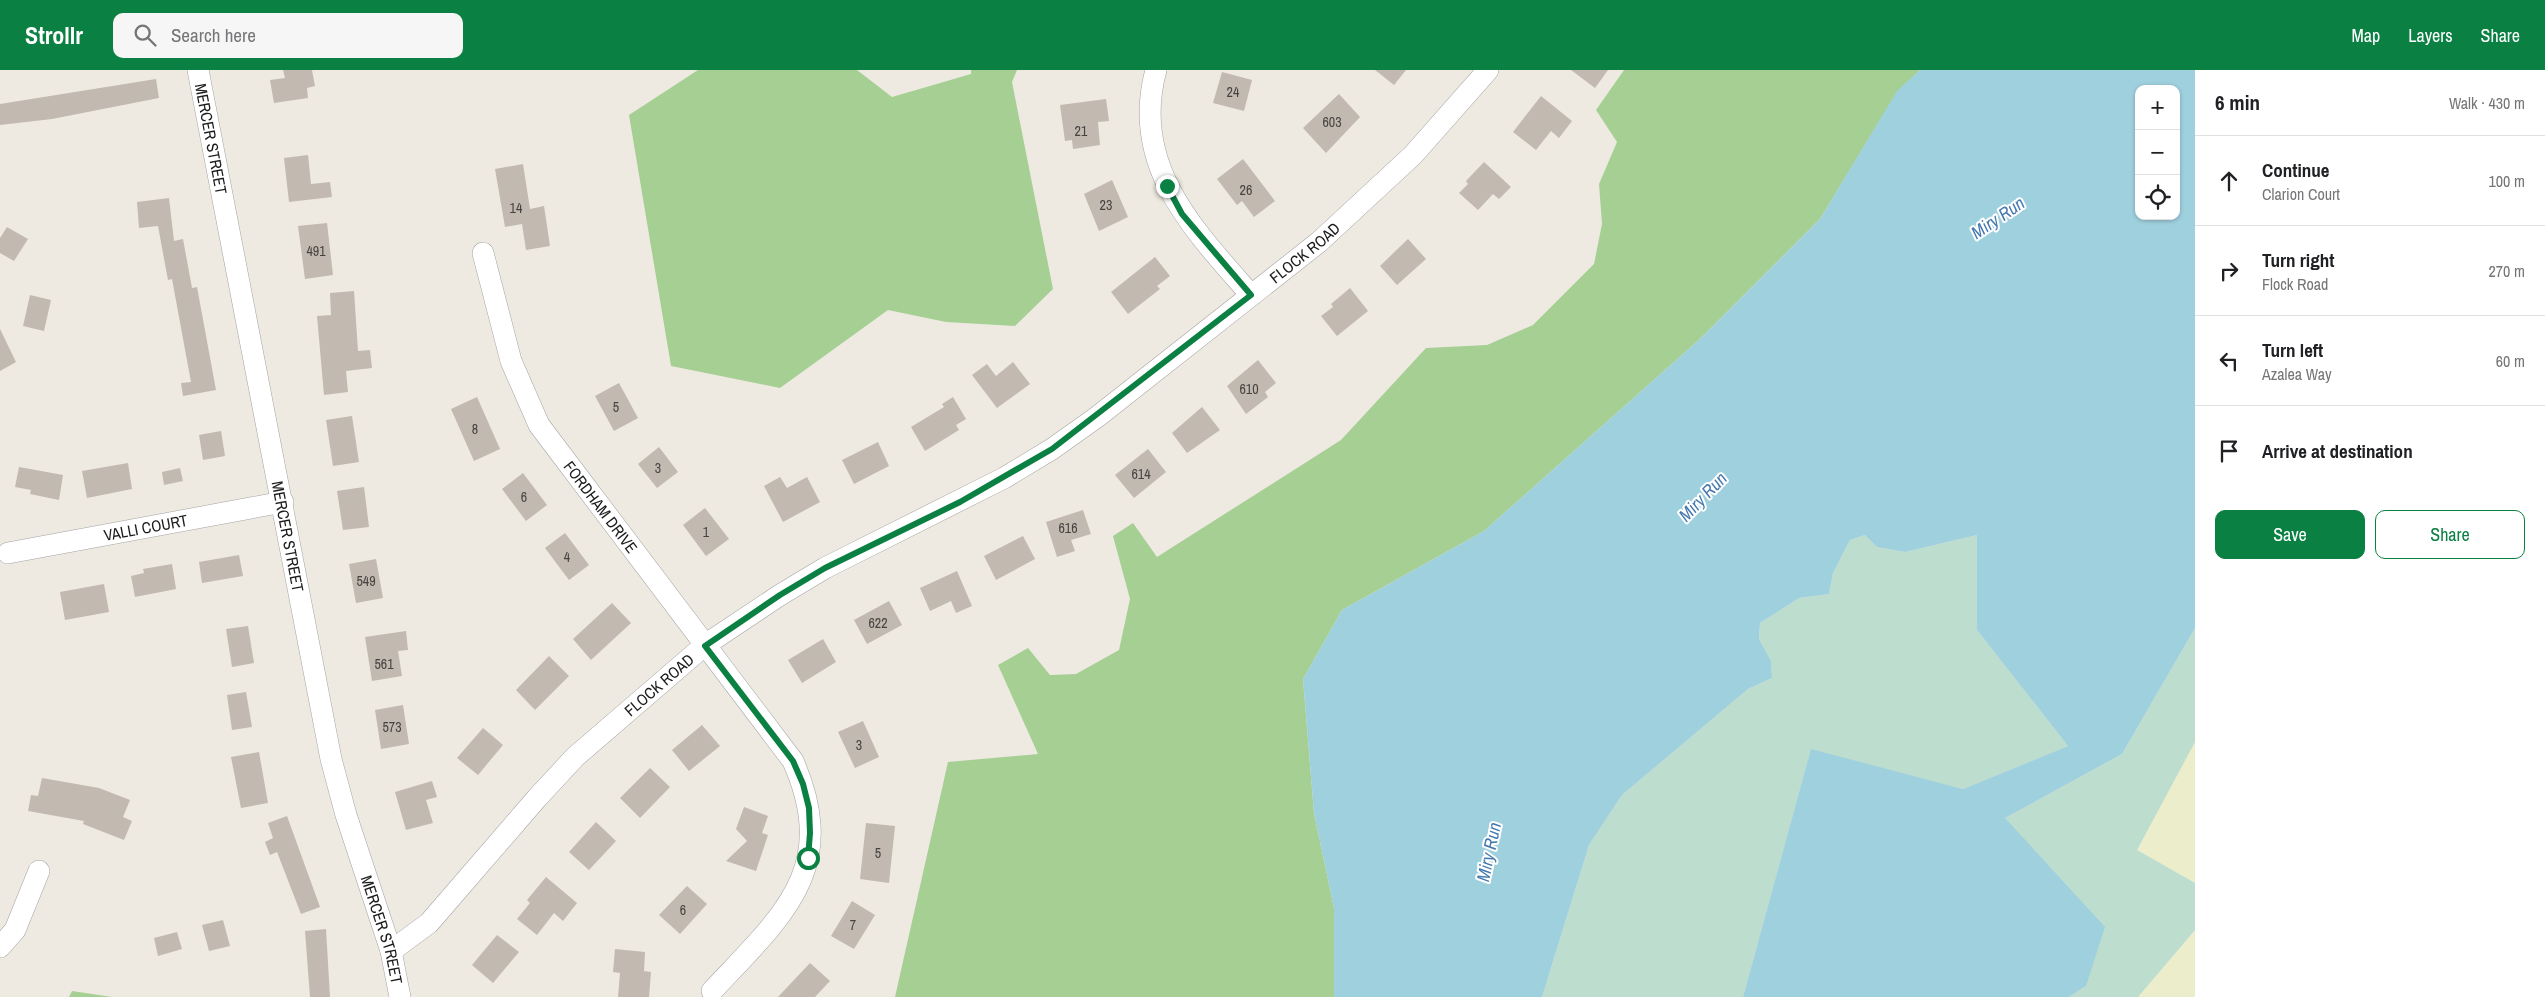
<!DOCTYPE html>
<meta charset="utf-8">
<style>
body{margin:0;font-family:"Archivo Narrow",sans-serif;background:#f6f6f6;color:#202124}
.controls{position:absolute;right:15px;top:15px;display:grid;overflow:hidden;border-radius:10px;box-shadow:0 1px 4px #0004}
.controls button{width:45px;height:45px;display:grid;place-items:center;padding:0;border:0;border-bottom:1px solid #e0e0e0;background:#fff;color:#202124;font:25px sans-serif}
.stop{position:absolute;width:15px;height:15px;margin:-11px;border:4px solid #0b8043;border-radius:50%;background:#fff}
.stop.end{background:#0b8043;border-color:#fff;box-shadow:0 1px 5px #0008}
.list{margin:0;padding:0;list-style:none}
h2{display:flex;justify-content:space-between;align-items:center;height:65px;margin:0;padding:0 20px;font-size:21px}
h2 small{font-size:16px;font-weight:400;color:#757577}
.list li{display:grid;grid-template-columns:32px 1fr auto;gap:15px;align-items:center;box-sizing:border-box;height:90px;padding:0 20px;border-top:1px solid #e0e0e0}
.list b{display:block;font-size:19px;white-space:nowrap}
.list p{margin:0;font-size:16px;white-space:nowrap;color:#757577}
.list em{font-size:16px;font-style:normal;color:#757577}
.actions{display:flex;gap:10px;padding:15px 20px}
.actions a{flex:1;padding:11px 0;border:1px solid #0b8043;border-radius:10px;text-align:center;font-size:18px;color:#0b8043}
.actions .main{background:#0b8043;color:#fff}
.icon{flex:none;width:28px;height:28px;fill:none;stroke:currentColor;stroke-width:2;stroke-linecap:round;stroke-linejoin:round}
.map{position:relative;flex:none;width:2195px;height:927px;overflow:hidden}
header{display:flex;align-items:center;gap:30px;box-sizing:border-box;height:70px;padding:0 25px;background:#0b8043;color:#fff}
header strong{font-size:24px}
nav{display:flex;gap:28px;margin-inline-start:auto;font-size:18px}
.search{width:350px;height:45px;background:#f6f6f6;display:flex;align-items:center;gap:12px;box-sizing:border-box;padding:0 18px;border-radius:10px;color:#757577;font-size:19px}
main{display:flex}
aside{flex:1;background:#fff}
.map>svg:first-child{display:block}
.farmland{fill:#eceecb}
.forest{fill:#a6cf94}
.wetland{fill:#bdddce}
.water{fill:#9fd0de;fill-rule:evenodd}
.building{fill:#c2b9b1}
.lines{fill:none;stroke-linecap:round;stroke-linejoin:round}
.minor-casing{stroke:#a3a3a3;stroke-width:22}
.minor{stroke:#fff;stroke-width:21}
.route{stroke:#0b8043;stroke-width:6}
.labels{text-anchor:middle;stroke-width:4;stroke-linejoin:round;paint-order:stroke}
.number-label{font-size:14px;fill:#464341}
.street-label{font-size:16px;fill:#1c1c1c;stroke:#fff}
.water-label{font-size:18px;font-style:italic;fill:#467aaf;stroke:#fff}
</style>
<header>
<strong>Strollr</strong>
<div class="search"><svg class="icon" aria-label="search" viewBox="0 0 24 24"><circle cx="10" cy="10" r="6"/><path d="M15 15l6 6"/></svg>Search here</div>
<nav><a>Map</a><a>Layers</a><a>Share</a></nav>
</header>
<main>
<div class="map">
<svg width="2195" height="927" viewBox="0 0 2195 927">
<rect width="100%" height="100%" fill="#eeeae1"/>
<g class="farmland">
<path d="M2195,672v141l-58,-33z"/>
<path d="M2195,860v67h-57z"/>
</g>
<g class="forest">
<path d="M698,0h159l35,27 79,-23v-4h46l-5,12 41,207 -38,37 -69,-4 -58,-12 -108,78 -109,-22 -42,-251z"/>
<path d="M1624,0h296l-23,22 -77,127 -119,119 -217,193 -142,79 -39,69 11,134 20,95v89h-439l53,-235 90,-8 -40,-89 30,-17 22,27 26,-1 43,-24 11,-51 -17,-63 20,-13 24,34 184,-117 85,-92 61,-3 46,-20 61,-61 8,-40 -3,-40 18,-42 -21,-32z"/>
<path d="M72,921l40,6h-43z"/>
</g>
<g class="wetland">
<path d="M1865,465l12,12 28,5 72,-17v95l91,116 -105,43 -152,-39 -68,247h-201l47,-152 33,-50 126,-106 24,-11 -1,-17 -12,-22 1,-16 39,-25 30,-4 4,-21 17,-33z"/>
<path d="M2195,558v114l-58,108 58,33v47l-57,67h-69l17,-11 -81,-168 117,-64z"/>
</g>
<path class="water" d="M1920,0h275v558l-73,126 -117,64 100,109 -19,59 -17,11h-326l68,-248 152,40 105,-43 -91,-116v-95l-72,17 -28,-5 -12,-12 -15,5 -17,33 -4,21 -30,4 -39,25 -1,16 12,22 1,17 -24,11 -126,106 -33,50 -47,152h-208v-89l-20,-95 -11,-134 39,-69 142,-79 217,-193 119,-119 77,-128zM2139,19h37v127h-37z"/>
<g class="building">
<path d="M283,0h29l3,16 -8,2 1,10 -34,5 -4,-23 15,-2z"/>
<path d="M1375,0h31l-12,15z"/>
<path d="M1571,0h37l-13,18z"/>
<path d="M1222,2l30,8 -8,31 -31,-8z"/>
<path d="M156,9l3,19 -107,21 -52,6v-21z"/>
<path d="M1339,24l21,23 -34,36 -23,-25z"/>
<path d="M1541,26l31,25 -13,17 -8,-7 -15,19 -23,-18z"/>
<path d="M1106,29l3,22 -11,1 2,23 -27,4 -1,-9 -7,1 -5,-36z"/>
<path d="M308,85l3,29 19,-2 2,15 -43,5 -5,-44z"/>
<path d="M1243,89l32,42 -21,16 -12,-16 -5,4 -20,-26z"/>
<path d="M1484,92l27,25 -12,12 -6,-5 -15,16 -19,-17 9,-9 -2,-3z"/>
<path d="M523,94l7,45 14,-3 6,40 -24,4 -4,-26 -17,3 -10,-58z"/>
<path d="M1112,110l16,37 -29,14 -15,-37z"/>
<path d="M169,128l5,43 9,-2 9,49 5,-1 19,103 -33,6 -2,-13 10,-1 -19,-103 -4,1 -10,-54 -19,2 -2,-26z"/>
<path d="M327,153l6,52 -28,4 -7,-53z"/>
<path d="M7,157l21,12 -14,22 -14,-8v-15z"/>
<path d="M1408,169l18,20 -29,26 -17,-19z"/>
<path d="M1155,187l15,19 -13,10 3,3 -32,25 -17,-22z"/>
<path d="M1350,218l18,23 -31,25 -16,-20 12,-9 -2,-3z"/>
<path d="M354,221l4,60 12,-1 2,18 -26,3 2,21 -24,3 -7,-79 14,-1 -1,-22z"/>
<path d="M30,225l21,5 -7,31 -21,-5z"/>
<path d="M0,259l16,33 -16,9z"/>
<path d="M1258,290l18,23 -11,9 3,5 -22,17 -19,-28z"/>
<path d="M1013,292l17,22 -33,24 -25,-33 15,-11 9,12z"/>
<path d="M619,313l19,35 -24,13 -19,-35z"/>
<path d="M477,327l23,52 -26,12 -23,-52z"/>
<path d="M953,327l13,22 -10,6 3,5 -34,21 -14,-24 33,-20 -2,-3z"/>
<path d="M1202,337l18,23 -33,23 -15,-20z"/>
<path d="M352,346l7,46 -26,4 -7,-46z"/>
<path d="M221,361l4,25 -22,4 -4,-25z"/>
<path d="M878,372l11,24 -35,18 -12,-24z"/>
<path d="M659,377l19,25 -21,16 -19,-24z"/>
<path d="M1148,379l18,23 -32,26 -19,-23z"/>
<path d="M128,393l4,26 -45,9 -5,-27z"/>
<path d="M19,397l44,8 -4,25 -29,-6 1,-4 -16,-3z"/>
<path d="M180,398l3,13 -19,4 -2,-13z"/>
<path d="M523,403l24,32 -21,16 -24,-32z"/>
<path d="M780,407l7,11 20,-11 13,25 -37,20 -19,-36z"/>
<path d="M364,417l5,40 -26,3 -6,-39z"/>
<path d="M705,438l24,31 -23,17 -23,-31z"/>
<path d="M1083,440l8,24 -20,6 4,11 -18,6 -11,-35z"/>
<path d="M565,463l24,32 -20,15 -24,-32z"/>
<path d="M1023,466l12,23 -39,21 -12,-24z"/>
<path d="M239,485l4,21 -41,7 -3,-21z"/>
<path d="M376,489l7,39 -27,5 -7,-39z"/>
<path d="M172,494l4,25 -41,8 -4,-21 13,-3 -1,-4z"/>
<path d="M957,501l15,35 -16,7 -5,-12 -21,10 -10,-23z"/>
<path d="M104,514l5,28 -44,8 -5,-28z"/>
<path d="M889,531l13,24 -35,19 -13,-24z"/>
<path d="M612,533l19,20 -40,37 -18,-21z"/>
<path d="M248,556l6,37 -22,4 -6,-38z"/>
<path d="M406,561l2,19 -10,1 4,25 -30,5 -7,-44z"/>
<path d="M823,569l13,23 -34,21 -14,-23z"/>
<path d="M549,586l20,20 -34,34 -19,-20z"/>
<path d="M246,622l6,35 -20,3 -5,-35z"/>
<path d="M403,635l6,39 -28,5 -6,-39z"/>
<path d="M863,651l16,36 -24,11 -17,-36z"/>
<path d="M702,655l18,21 -31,25 -17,-21z"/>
<path d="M483,658l20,17 -25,30 -21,-17z"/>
<path d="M259,682l9,51 -27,5 -10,-51z"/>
<path d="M650,698l20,19 -30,31 -20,-20z"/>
<path d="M42,708l57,10 31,12 -7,17 9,4 -8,19 -41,-16 1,-3 -56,-10 3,-16 7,1z"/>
<path d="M432,711l5,16 -11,3 7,23 -27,7 -11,-38z"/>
<path d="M744,737l24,9 -6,17 6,2 -12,36 -30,-10 21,-20 -11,-12z"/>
<path d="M287,746l33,91 -19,7 -24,-62 -7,3 -5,-13 8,-4 -5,-15z"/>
<path d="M596,752l20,19 -27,29 -20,-18z"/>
<path d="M866,753l29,3 -6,57 -29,-4z"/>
<path d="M546,807l31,26 -14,18 -9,-8 -17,22 -20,-16 13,-16 -3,-3z"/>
<path d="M687,816l20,18 -27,30 -21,-19z"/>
<path d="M852,831l23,14 -21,34 -23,-13z"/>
<path d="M223,850l7,26 -21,5 -7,-26z"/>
<path d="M326,859l4,68h-20l-5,-66z"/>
<path d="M177,862l5,17 -24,7 -4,-18z"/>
<path d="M497,865l22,17 -26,31 -21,-18z"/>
<path d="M615,879l30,3 -1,19 7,1 -2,25h-31l2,-24 -7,-1z"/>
<path d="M810,893l20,18 -15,16h-37z"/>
</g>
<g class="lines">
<g class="minor-casing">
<g id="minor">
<path id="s1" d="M198,0l133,689 15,56 45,136 9,46"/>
<path d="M1156,0c-26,95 37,159 95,225"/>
<path id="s2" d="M483,183l28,108 28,64 254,336c48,109 -12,156 -81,230"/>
<path id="s3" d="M8,483l275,-51"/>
<path d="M0,877l15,-17 24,-59"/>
<path id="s4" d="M391,881l38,-28 108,-125 38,-41 130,-112 75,-50 45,-27 179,-90 48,-29 45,-32 222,-175 94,-87 75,-85"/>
</g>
</g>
<use href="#minor" class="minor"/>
</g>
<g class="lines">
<path class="route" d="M808,788l2,-25 -1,-25 -6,-24 -10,-23 -88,-115 75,-51 45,-27 135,-66 92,-53 199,-154 -69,-81 -15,-28"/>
</g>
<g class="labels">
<g class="number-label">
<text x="1233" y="27">24</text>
<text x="1332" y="57">603</text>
<text x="1081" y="66">21</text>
<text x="1246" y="125">26</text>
<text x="1106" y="140">23</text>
<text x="516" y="143">14</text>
<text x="316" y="186">491</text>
<text x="1249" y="324">610</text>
<text x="616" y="342">5</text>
<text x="475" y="364">8</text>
<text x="658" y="403">3</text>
<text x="1141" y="409">614</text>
<text x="524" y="432">6</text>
<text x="1068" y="463">616</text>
<text x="706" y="467">1</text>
<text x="567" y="492">4</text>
<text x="366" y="516">549</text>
<text x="878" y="558">622</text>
<text x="384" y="599">561</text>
<text x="392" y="662">573</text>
<text x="859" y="680">3</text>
<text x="878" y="788">5</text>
<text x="683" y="845">6</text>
<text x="853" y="860">7</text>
</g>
<g class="street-label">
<text dy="6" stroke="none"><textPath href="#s1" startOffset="70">MERCER STREET</textPath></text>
<text dy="6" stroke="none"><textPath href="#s4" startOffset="1159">FLOCK ROAD</textPath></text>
<text dy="6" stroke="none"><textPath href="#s2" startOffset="284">FORDHAM DRIVE</textPath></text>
<text dy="6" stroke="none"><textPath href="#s3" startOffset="140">VALLI COURT</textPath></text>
<text dy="6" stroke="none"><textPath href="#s1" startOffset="475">MERCER STREET</textPath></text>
<text dy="6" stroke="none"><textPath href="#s4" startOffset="379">FLOCK ROAD</textPath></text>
<text dy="6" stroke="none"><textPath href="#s1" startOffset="880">MERCER STREET</textPath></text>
</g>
<g class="water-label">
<text transform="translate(1998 148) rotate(-34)" y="6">Miry Run</text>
<text transform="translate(1703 427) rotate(-46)" y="6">Miry Run</text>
<text transform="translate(1489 782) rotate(-78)" y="6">Miry Run</text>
</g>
</g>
</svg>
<div class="controls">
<button>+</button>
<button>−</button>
<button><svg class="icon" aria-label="locate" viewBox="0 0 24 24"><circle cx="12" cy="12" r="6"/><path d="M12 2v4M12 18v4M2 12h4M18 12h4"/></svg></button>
</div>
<div class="stop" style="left:808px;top:788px"></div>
<div class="stop end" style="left:1167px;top:116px"></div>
</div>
<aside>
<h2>6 min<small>Walk · 430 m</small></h2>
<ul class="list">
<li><svg class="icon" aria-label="ahead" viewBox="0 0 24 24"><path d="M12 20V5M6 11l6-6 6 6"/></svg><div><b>Continue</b><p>Clarion Court</p></div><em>100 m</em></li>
<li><svg class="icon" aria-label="right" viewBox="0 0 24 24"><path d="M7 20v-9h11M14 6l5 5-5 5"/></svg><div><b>Turn right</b><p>Flock Road</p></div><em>270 m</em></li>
<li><svg class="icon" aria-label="left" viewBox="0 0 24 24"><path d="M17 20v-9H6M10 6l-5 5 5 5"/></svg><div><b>Turn left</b><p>Azalea Way</p></div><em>60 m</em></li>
<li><svg class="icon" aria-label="arrive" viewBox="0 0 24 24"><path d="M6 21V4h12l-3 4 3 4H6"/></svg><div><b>Arrive at destination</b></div></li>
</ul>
<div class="actions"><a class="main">Save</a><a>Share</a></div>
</aside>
</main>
